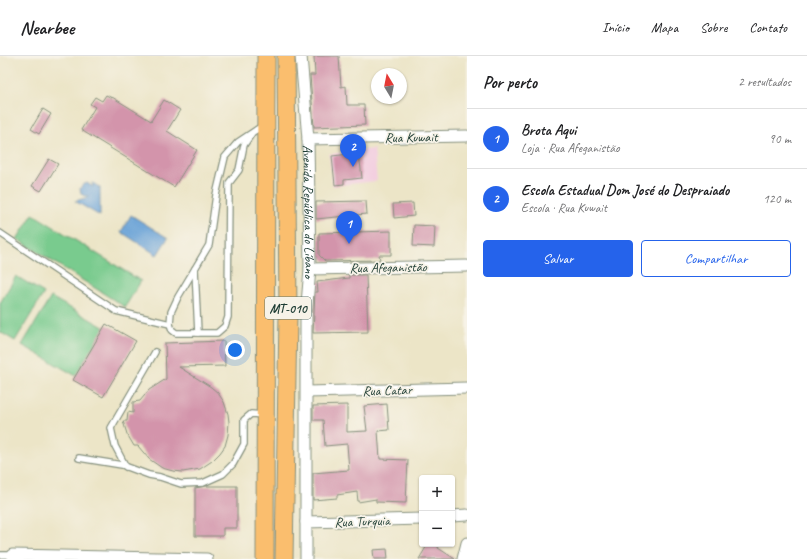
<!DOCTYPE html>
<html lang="pt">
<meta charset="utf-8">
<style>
body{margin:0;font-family:Caveat,sans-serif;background:#f6f6f6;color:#202124}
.controls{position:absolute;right:12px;bottom:12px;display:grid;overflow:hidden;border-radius:4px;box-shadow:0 1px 3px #0004}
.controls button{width:36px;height:36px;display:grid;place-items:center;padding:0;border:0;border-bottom:1px solid #e0e0e0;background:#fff;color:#202124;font:20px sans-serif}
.compass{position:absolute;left:371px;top:12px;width:36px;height:36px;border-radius:50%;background:#fff;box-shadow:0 1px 3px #0004;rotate:350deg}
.you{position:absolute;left:235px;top:294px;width:14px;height:14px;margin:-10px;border:3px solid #fff;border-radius:50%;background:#1a73e8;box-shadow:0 0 0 6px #1a73e833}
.badge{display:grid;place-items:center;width:26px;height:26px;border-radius:50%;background:#2563eb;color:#fff;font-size:13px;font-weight:700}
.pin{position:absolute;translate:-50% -33px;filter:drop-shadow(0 1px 2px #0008)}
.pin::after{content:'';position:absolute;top:21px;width:14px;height:12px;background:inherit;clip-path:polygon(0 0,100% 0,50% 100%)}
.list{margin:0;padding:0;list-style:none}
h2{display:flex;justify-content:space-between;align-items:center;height:52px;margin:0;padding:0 16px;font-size:17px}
h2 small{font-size:13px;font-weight:400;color:#757577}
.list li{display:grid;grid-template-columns:26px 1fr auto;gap:12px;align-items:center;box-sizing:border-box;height:60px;padding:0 16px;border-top:1px solid #e0e0e0}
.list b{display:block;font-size:15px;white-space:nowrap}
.list p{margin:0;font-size:13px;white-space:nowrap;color:#757577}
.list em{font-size:13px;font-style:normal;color:#757577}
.actions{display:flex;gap:8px;padding:12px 16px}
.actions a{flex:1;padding:9px 0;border:1px solid #2563eb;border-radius:4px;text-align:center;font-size:14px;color:#2563eb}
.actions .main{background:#2563eb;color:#fff}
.map{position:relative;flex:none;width:467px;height:503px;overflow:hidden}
header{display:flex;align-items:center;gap:24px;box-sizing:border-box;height:56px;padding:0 20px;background:#fff;border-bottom:1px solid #e0e0e0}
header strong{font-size:19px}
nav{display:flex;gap:22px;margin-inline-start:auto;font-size:14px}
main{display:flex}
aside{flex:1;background:#fff}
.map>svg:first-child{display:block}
.built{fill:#f3cfe0}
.green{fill:#79cb8e;stroke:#4c8461}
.water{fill:#67a1d7;stroke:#436f86}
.building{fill:#d394ab}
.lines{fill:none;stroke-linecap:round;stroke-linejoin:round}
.service-casing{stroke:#86917e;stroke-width:8}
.minor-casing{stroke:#86917e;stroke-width:13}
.primary-casing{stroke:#86917e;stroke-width:19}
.service{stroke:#fff;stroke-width:5.5}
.minor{stroke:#fff;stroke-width:11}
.primary{stroke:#fabe6e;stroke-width:17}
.labels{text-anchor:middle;stroke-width:3.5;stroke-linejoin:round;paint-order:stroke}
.shield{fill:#f7f3e8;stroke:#60746a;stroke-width:1}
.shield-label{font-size:13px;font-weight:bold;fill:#1f3d34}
.street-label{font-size:14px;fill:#1f3d34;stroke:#f7f3e8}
</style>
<header>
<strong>Nearbee</strong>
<nav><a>Início</a><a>Mapa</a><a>Sobre</a><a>Contato</a></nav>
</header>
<main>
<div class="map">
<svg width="467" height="503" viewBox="0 0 467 503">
<rect width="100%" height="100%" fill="#f7f3e8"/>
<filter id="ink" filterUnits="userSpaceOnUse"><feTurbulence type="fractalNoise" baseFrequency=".025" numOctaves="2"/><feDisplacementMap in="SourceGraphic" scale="8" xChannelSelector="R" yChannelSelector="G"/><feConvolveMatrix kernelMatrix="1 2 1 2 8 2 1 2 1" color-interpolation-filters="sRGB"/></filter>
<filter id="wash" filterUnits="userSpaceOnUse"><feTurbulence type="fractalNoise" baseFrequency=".012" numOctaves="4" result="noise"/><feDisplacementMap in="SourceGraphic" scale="16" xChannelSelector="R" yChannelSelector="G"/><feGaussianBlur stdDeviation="0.9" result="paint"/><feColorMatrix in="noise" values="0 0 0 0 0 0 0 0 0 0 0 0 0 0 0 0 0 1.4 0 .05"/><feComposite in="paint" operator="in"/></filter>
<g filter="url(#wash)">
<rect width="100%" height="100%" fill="#ece5c7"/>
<path class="built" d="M374,93l3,32 -44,5 -4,-32z"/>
<g class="green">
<path d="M33,158l108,67 -16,26 -108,-68z"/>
<path d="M16,220l28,17 -29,48 -15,-9v-29z"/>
<path d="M51,241l56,32 -29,48 -56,-32z"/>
</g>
<g class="water">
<path d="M92,126l8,6v28l-25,-15 14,-4v-1h-4l-4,-2 -1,-6 3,-3 4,-2 6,4z"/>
<path d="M131,159l37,23 -11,17 -36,-23z"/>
</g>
<g id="blocks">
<g class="building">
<path d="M314,0h25l2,31 5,-1 1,19h17l1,20 -51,2 -4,-52h5z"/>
<path d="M106,39l6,3v-1l39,24 13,-21 16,10 -13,21 30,19 -23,37 -93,-57 14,-23 -5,-3 5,-7 7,4z"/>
<path d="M43,53l8,5 -12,20 -8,-5z"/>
<path d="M359,97l3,25 -18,2v4l-9,1 -3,-29z"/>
<path d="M49,103l9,5 -17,27 -9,-5z"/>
<path d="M366,145l1,13 -51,5v-17z"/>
<path d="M413,147l1,13 -20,2 -1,-14z"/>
<path d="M414,169l21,1 -1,21 -21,-1z"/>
<path d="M391,175v24h-12l1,5 -55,1 -6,-6v-22z"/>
<path d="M349,219h17l2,57 -55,1 2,-41h3l-1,-10 32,-4z"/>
<path d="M106,268l30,17 -33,56 -30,-17z"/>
<path d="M224,285l1,25 -46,1 32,20 7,6 6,9 4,12 1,8 -1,13 -3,11 -5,7 -8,8 -12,8 -17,3 -10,-1 -11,-3 -13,-9 -11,-13h-4l-7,-12 -4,-13h4l1,-9 5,1v-11l7,-1 9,-11 17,-11 -1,-36z"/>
<path d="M387,348l2,26 -11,1 2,28 28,1 -2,43 -30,-1v-3l-18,3 -1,-10 -20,3v3l-24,2v-27l36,-3 -2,-26 -22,2 -2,-26h-10v-14l34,-1v27l20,-1 -3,-25z"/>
<path d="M206,430h31v42h-14v8h-28v-48z"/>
<path d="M428,488h11l-1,4 17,11h-36z"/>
<path d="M387,493l1,10h-14l-1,-9z"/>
</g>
</g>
</g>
<g filter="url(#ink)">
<use href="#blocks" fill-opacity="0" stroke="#86917e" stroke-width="1"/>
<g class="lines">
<g class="service-casing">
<g id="service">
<path d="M252,77l-8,12 -5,25 -10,13 -1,134 -3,9 -8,7h-41l-4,-3 -2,-6 1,-12 7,-15 31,-52 7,-50 9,-38 13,-15 24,-16"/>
<path d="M0,177l116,78 54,13"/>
<path d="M195,213l3,64"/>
<path d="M79,402l43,7 27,10 11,2 21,7 22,-1 20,-9 10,-10 11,-20v-24l7,-6 13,1"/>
<path d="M126,411l-11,-21 -4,-18 44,-76"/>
<path d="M0,499h12"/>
</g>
</g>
<g class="minor-casing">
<g id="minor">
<path id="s1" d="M301,0l7,83 2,130 -4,46v244"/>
<path d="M308,83l159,-3"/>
<path d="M310,213l157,-3"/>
<path d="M307,336l160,-4"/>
<path d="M452,460l15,-1"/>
<path d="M306,466l116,-3"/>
<path d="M12,499l195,4"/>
<path d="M463,503l4,-16"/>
</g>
</g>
<g class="primary-casing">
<g id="primary">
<path d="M265,503l1,-503"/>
<path d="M284,503l4,-244 -2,-259"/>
</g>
</g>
<use href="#service" class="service"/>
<use href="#minor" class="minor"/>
<use href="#primary" class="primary"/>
</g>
</g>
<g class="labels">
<rect class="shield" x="265" y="241" width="46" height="22" rx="3"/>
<g class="shield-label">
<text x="288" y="257">MT-010</text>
</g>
<g class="street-label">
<text transform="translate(411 81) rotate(-1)" y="5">Rua Kuwait</text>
<text dy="5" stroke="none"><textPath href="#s1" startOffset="156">Avenida República do Líbano</textPath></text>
<text transform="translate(388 211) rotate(-1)" y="5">Rua Afeganistão</text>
<text transform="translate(387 334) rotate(-2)" y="5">Rua Catar</text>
<text transform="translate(362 465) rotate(-2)" y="5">Rua Turquia</text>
</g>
</g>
</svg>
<div class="controls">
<button>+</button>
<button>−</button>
</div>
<svg class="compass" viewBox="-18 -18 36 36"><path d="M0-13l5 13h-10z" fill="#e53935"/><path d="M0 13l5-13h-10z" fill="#757577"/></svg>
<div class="you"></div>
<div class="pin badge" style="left:349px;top:188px">1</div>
<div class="pin badge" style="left:353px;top:111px">2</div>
</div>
<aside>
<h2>Por perto<small>2 resultados</small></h2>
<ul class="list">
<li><span class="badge">1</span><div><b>Brota Aqui</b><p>Loja · Rua Afeganistão</p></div><em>90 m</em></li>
<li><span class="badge">2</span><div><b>Escola Estadual Dom José do Despraiado</b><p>Escola · Rua Kuwait</p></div><em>120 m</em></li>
</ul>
<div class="actions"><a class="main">Salvar</a><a>Compartilhar</a></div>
</aside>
</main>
